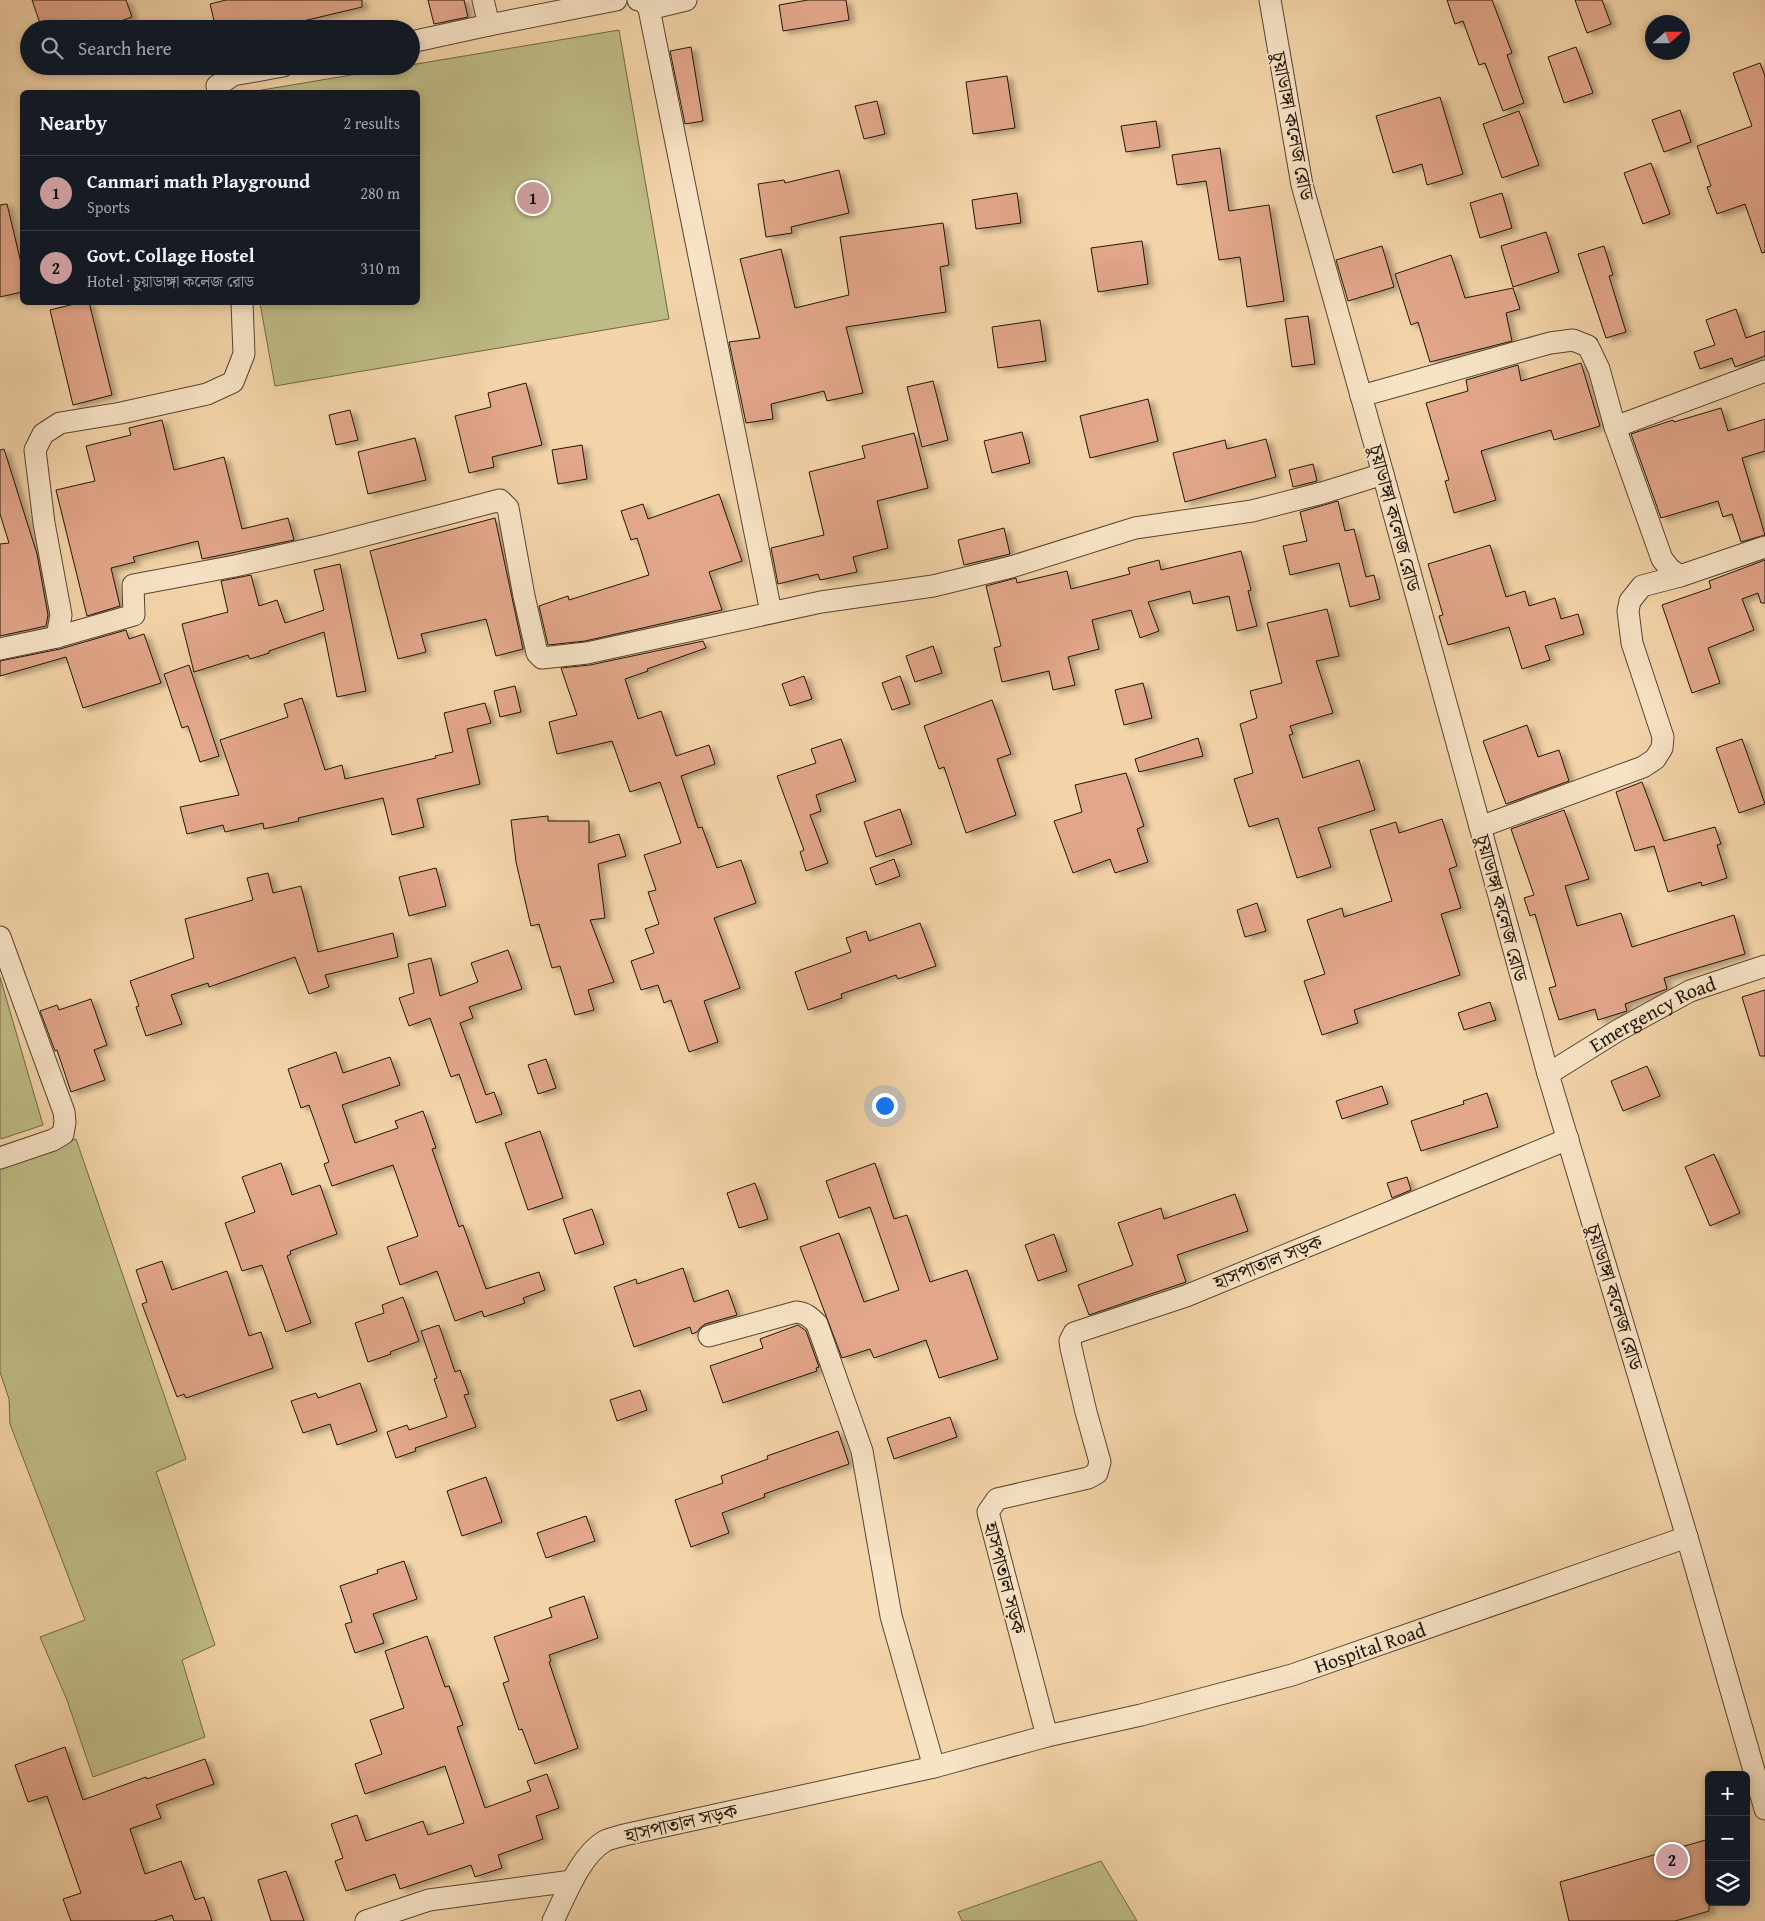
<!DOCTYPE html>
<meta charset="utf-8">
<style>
body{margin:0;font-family:"Gentium Book Plus","Noto Serif Bengali",serif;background:#20242c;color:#f1f3f6}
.controls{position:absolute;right:15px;bottom:15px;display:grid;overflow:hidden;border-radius:8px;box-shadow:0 2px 8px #0003}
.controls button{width:45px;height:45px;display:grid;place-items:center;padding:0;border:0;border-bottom:1px solid #363941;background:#171b24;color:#f1f3f6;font:25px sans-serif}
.compass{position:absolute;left:1645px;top:15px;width:45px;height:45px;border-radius:50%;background:#171b24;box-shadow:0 2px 8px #0003;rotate:69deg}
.you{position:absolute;left:884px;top:1105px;width:18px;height:18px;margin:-12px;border:4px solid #fff;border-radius:50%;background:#1a73e8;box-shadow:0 0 0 8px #1a73e833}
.badge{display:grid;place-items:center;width:32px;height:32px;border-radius:50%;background:#c59692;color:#111;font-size:16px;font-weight:700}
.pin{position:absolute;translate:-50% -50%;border:2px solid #fff;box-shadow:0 1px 5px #0006}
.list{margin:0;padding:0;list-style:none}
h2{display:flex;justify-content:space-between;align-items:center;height:65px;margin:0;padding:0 20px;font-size:21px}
h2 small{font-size:16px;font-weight:400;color:#9ea1a6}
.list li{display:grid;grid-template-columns:32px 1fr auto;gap:15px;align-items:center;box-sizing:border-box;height:75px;padding:0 20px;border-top:1px solid #363941}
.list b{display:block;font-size:19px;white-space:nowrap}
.list p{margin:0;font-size:16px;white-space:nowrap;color:#9ea1a6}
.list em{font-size:16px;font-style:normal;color:#9ea1a6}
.icon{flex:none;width:28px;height:28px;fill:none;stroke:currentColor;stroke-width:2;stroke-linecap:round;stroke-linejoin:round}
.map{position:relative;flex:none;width:1765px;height:1921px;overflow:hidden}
.search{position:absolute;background:#171b24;box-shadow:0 2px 8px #0003;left:20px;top:20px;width:400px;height:55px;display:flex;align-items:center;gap:12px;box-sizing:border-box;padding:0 18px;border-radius:28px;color:#9ea1a6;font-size:19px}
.panel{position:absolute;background:#171b24;box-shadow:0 2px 8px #0003;left:20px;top:90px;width:400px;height:215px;border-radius:8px}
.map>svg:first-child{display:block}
.green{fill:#bebc85;stroke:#706847}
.building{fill:#e2a68a;stroke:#221509;filter:url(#shadow)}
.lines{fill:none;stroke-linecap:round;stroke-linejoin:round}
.minor-casing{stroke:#564531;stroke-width:23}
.minor{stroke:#f7e3c6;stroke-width:21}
.labels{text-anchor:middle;stroke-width:4;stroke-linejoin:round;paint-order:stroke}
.street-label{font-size:20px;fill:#221509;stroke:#f7e3c6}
</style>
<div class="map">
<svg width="1765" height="1921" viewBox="0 0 1765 1921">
<defs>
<filter id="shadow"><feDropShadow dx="5.5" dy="3" stdDeviation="2.5" flood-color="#0004"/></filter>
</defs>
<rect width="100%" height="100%" fill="#f3d4a8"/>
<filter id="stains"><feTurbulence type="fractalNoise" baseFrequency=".004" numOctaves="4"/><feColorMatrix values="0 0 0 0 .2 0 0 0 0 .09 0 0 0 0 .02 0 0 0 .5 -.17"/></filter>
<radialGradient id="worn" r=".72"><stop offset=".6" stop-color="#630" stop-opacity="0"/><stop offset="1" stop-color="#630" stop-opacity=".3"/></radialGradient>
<g class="green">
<path d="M619,30l50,289 -394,67 -15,-83 158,-1v-210h-168z"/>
<path d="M0,977l43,148 -42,14 -1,-2z"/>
<path d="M76,1139l110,320 -30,13 59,173 -33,15 23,77 -112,40 -26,-77 -27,-63 45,-17 -75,-196 -1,-25 -9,-27v-206z"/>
<path d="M1101,1861l36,60h-175l-4,-9z"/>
</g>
<g class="building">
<path d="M32,0h94l6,17 -34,12h-56z"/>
<path d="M226,0h136v7l-63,15 1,7h-84l-6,-25z"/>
<path d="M428,0h36l4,17 -34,7z"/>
<path d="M808,0h38l3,20 -66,11 -4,-26z"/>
<path d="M1447,0h45l20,53 -5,2 17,48 -21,8 -18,-48 -6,2 -16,-44 -8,3z"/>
<path d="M1575,0h27l9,24 -24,9z"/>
<path d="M691,47l12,74 -18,3 -15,-73z"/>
<path d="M1576,47l17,46 -29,10 -16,-46z"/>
<path d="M1760,63l5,13v176l-3,1 -17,-49 -28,10 -10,-27 4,-1 -14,-40 55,-20 -19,-53z"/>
<path d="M1007,76l8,52 -42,6 -7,-52z"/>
<path d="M1440,97l23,77 -36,11 -5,-21 -29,9 -17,-57z"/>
<path d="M877,101l8,33 -21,5 -9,-33z"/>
<path d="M1680,110l11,32 -27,10 -12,-32z"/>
<path d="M1519,111l20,54 -37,13 -19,-54z"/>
<path d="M1156,121l4,26 -34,5 -5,-26z"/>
<path d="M1220,148l9,63 40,-6 15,96 -37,6 -7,-50 -21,3 -13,-79 -29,4 -5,-30z"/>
<path d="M1651,163l19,51 -27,10 -19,-51z"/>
<path d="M839,170l10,43 -58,14 1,6 -26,4 -8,-53 26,-4 1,3z"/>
<path d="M1017,193l4,30 -45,6 -4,-29z"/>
<path d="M1502,193l10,35 -32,10 -10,-35z"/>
<path d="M7,204l15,63v25l-22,5v-92z"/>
<path d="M943,223l6,42 -9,2 6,45 -100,15 17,66 -36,8 -3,-10 -53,13 2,15 -27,4 -17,-81 31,-4 -20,-79 41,-10 14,59 54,-13 -9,-58z"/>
<path d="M1546,232l13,40 -46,15 -12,-41z"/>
<path d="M1142,241l6,43 -50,8 -7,-44z"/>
<path d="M1382,246l12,41 -46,14 -12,-41z"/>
<path d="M1604,246l9,29 -4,1 17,56 -20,6 -28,-84z"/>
<path d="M1451,255l14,43 48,-10 7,21 -14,4 6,28 -82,21 -12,-40 -7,3 -16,-51z"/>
<path d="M82,302h7l23,93 -39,10 -23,-95z"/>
<path d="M1736,309l10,29 19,-7v25l-30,11 -3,-9 -32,11 -6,-17 21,-7 -9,-25z"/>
<path d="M1308,316l7,48 -23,3 -7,-48z"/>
<path d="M1040,320l6,41 -48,7 -6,-41z"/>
<path d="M1581,363l19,63 -46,14 -3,-10 -70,21 15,49 -42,13 -9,-32 4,-1 -23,-77 42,-12 -2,-11 52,-15 3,16z"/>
<path d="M933,381l15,59 -26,7 -15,-60z"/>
<path d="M526,383l16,62 -50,12 2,10 -25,6 -14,-57 36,-9 -3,-14z"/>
<path d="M1148,399l10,42 -68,17 -10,-42z"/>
<path d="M1721,408l7,23 37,-12v32l-23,7 23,77 -24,7 -9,-28 -9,3 -5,-16 -57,17 -30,-84 42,-14 1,2z"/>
<path d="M350,410l8,30 -22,5 -7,-30z"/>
<path d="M162,420l12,50 50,-13 18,72 46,-11 6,22 -92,19 -4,-18 -65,16 2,5 -24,6 9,38 -33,10 -31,-126 39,-9 -9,-35 45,-11 -2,-7z"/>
<path d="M1022,432l8,31 -38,10 -8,-32z"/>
<path d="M914,433l14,55 -51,13 11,47 -35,9 4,15 -37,8 -2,-6 -40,10 -7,-36 53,-13 -15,-63 56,-14 -3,-12z"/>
<path d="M415,438l11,42 -58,14 -10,-42z"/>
<path d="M1266,439l10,38 -91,25 -12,-49 52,-13 2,9z"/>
<path d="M582,445l5,34 -29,5 -6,-34z"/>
<path d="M4,449l33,105 11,61 -2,11 -46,10v-92l9,-1 -9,-29v-64z"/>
<path d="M1313,464l4,17 -24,6 -4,-17z"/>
<path d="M719,494l23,67 -33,11 13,38 -137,31 -37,4 -9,-39 29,-10 1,4 80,-25 -12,-37 -6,2 -10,-29 22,-7 5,15z"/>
<path d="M1338,501l7,30 9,-2 12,48 8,-2 6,24 -30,8 -11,-44 -49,12 -7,-29 24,-5 -7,-29z"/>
<path d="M495,518l28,131 -27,7 -10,-37 -65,15 5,18 -28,7 -28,-108z"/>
<path d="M1004,528l6,26 -46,11 -6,-25z"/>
<path d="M1490,545l16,52 19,-6 4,15 26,-8 6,21 17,-5 6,20 -39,12 5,14 -28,9 -13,-42 -61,18 -9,-29 4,-1 -15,-51z"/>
<path d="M1241,551l10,39 -3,1 9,35 -20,5 -8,-35 -36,8 -3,-13 -42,11 11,29 -19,7 -9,-28 -39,10 7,29 -31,8 7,28 -22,5 -4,-19 -47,11 -8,-34 7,-2 -15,-60 30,-8 1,5 50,-12 4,18 59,-15 -2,-6 31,-8 2,10z"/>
<path d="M1765,560v43h-4l-3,-10 -16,6 12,31 -46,18 12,35 -28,10 -30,-88 49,-17 -2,-7z"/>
<path d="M340,564l26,127 -29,6 -13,-65 -55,19v2l-19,6 -2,-4 -54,17 -12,-48 46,-12 -7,-31 30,-6 8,31 18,-6 8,23 39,-13 -10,-40z"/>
<path d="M1327,609l12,47 -23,5 17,52 -43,13 3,8 -4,1 14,43 56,-18 16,50 -57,18 13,39 -34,11 -19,-60 -29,9 -15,-48 19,-6 -13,-49 17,-6 -7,-27 32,-8 -15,-60z"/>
<path d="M126,630l3,9 15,-5 17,49 -78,25 -17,-51 -66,19v-15l60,-12z"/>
<path d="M703,641l3,7 -59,21 1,2 -23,8 13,40 23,-8 15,45 33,-11 6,19 -34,12 17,52 4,-1 15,41 24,-8 15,43 -42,15 26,70 -36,13 14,41 -29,10 -18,-52 -7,3 -6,-18 -17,5 -10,-29 23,-8 -9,-24 14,-5 -11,-32 8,-2 -12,-35 37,-12 -21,-61 -30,10 -18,-51 -55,13 -8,-32 28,-7 -16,-47 29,-3z"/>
<path d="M933,646l9,27 -27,9 -9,-26z"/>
<path d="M189,665l30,91 -19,6 -12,-36 -6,2 -18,-54z"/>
<path d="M804,676l8,23 -22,7 -8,-22z"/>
<path d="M900,676l10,28 -18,6 -10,-27z"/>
<path d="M1143,683l9,35 -28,7 -9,-35z"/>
<path d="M515,686l6,26 -21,5 -6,-26z"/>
<path d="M302,698l23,72 17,-5 3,14 91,-21 -1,-2 18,-4 -9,-39 41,-10 6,20 -24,6 13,55 -63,15 7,28 -32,8 -9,-37 -85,20 1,3 -35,8 -1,-6 -38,9 -2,-7 -36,9 -7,-27 59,-12 -19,-55 68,-23 -4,-13z"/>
<path d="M992,700l19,54 -14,5 19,56 -50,18 -22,-66 -5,2 -15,-43z"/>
<path d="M1527,725l11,32 21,-7 10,31 -63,23 -23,-63z"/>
<path d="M1198,738l5,18 -64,16 -4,-13z"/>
<path d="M841,739l15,42 -40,14 5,16 -11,4 18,48 -22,8 -6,-19 4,-2 -27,-74 39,-13 -5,-14z"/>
<path d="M1742,739l23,65 -26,9 -23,-65z"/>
<path d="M1126,773l18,53 -7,3 11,33 -33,11 -5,-14 -37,14 -19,-52 28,-9 -7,-27z"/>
<path d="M1642,782l22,59 51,-14 6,17 -4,1 10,33 -25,8 -1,-4 -33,10 -14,-46 -19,5 -19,-59z"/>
<path d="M900,809l12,35 -36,13 -12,-35z"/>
<path d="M1564,810l25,69 -24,7 12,40 44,-13 11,34 102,-32 11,39 -81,24 3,11 -42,15 2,7 -29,9 -3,-11 -36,11 -10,-32 7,-2 -21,-72 -5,2 -6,-18 10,-3 -23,-66z"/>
<path d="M548,816v5h41v22l30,-9 7,22 -28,8 7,54 -15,2 24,62 -26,8 6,20 -19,5 -15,-49 -8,2 -13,-44 -8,2 -15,-64 -5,-42z"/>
<path d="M1442,819l15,47 -8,3 12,39 -20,6 19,61 -106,35 4,13 -36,12 -18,-54 21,-7 -18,-54 35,-12 2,9 48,-16 -22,-71 26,-8 3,11z"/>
<path d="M894,859l6,17 -24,9 -6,-17z"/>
<path d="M436,868l10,38 -37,10 -10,-39z"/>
<path d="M268,873l5,20 28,-7 17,66 75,-19 5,24 -73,18 4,12 -20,7 -14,-37 -86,30 -1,-4 -37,12 11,29 -36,12 -10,-29 3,-1 -9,-25 64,-23 -9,-39 68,-19 -6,-22z"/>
<path d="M1257,903l9,28 -21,6 -8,-27z"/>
<path d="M920,923l16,43 -38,13 -2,-4 -55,19 1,4 -34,12 -13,-38 56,-20 -5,-14 20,-7 3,10z"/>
<path d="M508,950l14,39 -53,18 4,11 -13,5 26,72 8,-3 8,22 -26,9 -17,-49 -8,3 -21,-59 -21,8 -10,-28 15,-5 -6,-29 23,-6 9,38 38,-14 -7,-19z"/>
<path d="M1765,990v66h-5l-18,-59z"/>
<path d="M91,999l16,46 -13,5 11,30 -34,12 -14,-42 -2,1 -15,-40 17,-6 2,5z"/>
<path d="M1490,1002l6,18 -32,10 -6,-17z"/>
<path d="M336,1052l7,21 47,-16 10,28 -58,20 13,38 43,-15 -3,-7 28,-10 13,37 -4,1 27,78 4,-2 23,64 53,-17 6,18 -22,8 2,5 -41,14 -2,-6 -27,10 -18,-50 -37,14 -13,-38 31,-11 -25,-71 -61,21 -8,-22 5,-2 -20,-57 -8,3 -13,-39z"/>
<path d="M546,1059l10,29 -18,6 -10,-29z"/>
<path d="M1647,1066l13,30 -37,15 -12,-30z"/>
<path d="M1382,1086l6,18 -46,15 -6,-18z"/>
<path d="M1487,1093l11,34 -77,24 -10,-30 53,-17 -1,-3z"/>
<path d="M540,1131l23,67 -35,12 -23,-67z"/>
<path d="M1714,1154l26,59 -30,13 -25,-59z"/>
<path d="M281,1163l11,32 28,-10 17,49 -47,17 1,3 -4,2 24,67 -25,9 -24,-67 -20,6 -17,-48 30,-11 -13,-35z"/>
<path d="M875,1163l19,56 13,-4 23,67 37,-12 31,89 -59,19 -13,-38 -52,18 -4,-9 -28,9 -42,-111 39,-14 25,69 35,-12 -29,-83 -31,11 -13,-37z"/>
<path d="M1407,1177l4,13 -19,8 -5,-15z"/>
<path d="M755,1183l13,36 -29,9 -12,-35z"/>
<path d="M1235,1194l13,37 -71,24 9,27 -97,33 -11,-30 55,-20 -15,-42 43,-15 3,11z"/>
<path d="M592,1209l12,35 -29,10 -12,-35z"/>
<path d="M1054,1234l13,37 -29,10 -13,-36z"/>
<path d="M162,1261l10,29 55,-19 22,65 12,-4 12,36 -87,30 -2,-4 -7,3 -35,-93 5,-2 -11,-32z"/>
<path d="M683,1268l11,34 34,-12 9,25 -32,9 -5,4 -3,4 -5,2 -2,-7 -56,20 -20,-60 22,-8 1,5z"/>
<path d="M403,1297l16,44 -29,11 1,2 -23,8 -13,-39 29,-10 -2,-8z"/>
<path d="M439,1325l16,47 5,-2 9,24 -5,1 12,32 -61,21 1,3 -20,7 -9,-26 20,-7 2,5 38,-13 -13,-38 3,-1 -16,-47z"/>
<path d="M798,1325l8,6 13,36 -3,1 1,3 -94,32 -13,-37 53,-18 -3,-9z"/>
<path d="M360,1383l17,48 -40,14 -7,-21 -27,9 -12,-32 25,-8 2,5z"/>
<path d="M640,1390l7,20 -30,11 -7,-21z"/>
<path d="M950,1417l7,20 -63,22 -7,-21z"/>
<path d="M838,1431l11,33 -85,30 1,3 -43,16 7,20 -38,14 -16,-47 48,-17 -2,-7 47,-17 -1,-3z"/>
<path d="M486,1477l16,45 -40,14 -15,-45z"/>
<path d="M586,1516l9,25 -49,17 -9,-25z"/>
<path d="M404,1561l13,38 -44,15 11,29 -29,10 -10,-29 7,-2 -12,-36 38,-13 -1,-3z"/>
<path d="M584,1596l14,42 -49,17 2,6 -2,1 29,86 -43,16 -13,-35 -3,1 -16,-47 6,-2 -15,-44 58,-20 -3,-9z"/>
<path d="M427,1636l18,51 4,-1 14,39 -6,2 28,81 46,-17 -4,-10 20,-7 12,34 -23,8 7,23 -45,16 4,13 -27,9 -4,-12 -71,24 -5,-15 -49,17 -11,-30 8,-3 -12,-34 26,-9 9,26 57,-20 5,14 36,-12 -19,-57 -80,28 -10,-30 27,-10 -12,-34 34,-12 -19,-57z"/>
<path d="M65,1747l18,53 63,-23 1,2 58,-20 9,25 -58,21 5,13 -31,11 15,45 36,-13 14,39 9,-3 8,24h-38l-2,-6 -18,6h-83l-8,-22 18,-6 -34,-97 -19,6 -13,-37z"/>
<path d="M1709,1839v72l-34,10h-106l-9,-39z"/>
<path d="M286,1871l18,50h-33l-13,-41z"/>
</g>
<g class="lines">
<g class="minor-casing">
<g id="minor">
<path d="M483,0l6,25"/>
<path d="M638,0l6,1 5,8 122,603"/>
<path d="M1270,0l32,185 81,289 165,600 139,463 78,272"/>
<path d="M649,9l37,-9"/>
<path d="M411,42l78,-17 127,-25"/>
<path d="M218,92l-1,-6 16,-11 50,-9"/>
<path d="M1361,396l189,-53 23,-3 15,6 11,23 16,58 47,132 8,10 10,7 85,-29"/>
<path d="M1615,427l150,-56"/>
<path d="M57,637l4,-22 -17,-92 -9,-73 8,-16 17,-11 61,-10 86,-19 26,-12 11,-28 -2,-52"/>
<path d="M0,649l57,-12 77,-22 -1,-30 102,-19 92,-21 173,-45 8,8 16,88 13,57 5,5 45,-5 234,-51 112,-16 78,-19 124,-39 117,-17 70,-18 61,-19"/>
<path d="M1480,827l163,-60 12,-8 7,-11 1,-11 -31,-94 -4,-32 2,-10 12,-15 38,-10"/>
<path d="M0,937l64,175 1,10 -2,12 -10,6 -53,18"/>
<path id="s1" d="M1548,1074l69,-43 73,-40 75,-25"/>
<path d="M709,1336l87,-24c10,1 14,5 21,12l45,127 29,165 43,151"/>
<path id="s2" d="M1047,1736l94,-21 151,-40 395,-138"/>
<path d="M366,1921l63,-21 143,-19"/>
<path d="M553,1921c12,-24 27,-66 52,-80 6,-3 13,-4 19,-6l310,-68 113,-31 -59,-224 9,-13 91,-21 9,-5 3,-11 -14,-50 -15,-64 -1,-7 4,-8 112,-37 382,-157"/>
</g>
</g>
<use href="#minor" class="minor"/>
</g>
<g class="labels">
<g class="street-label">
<text transform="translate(1293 126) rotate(79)" y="7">চুয়াডাঙ্গা কলেজ রোড</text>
<text transform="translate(1395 518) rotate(75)" y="7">চুয়াডাঙ্গা কলেজ রোড</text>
<text transform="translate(1502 908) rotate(75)" y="7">চুয়াডাঙ্গা কলেজ রোড</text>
<text dy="7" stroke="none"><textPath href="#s1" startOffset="121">Emergency Road</textPath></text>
<text transform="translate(1268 1262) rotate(-22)" y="7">হাসপাতাল সড়ক</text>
<text transform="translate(1615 1297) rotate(73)" y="7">চুয়াডাঙ্গা কলেজ রোড</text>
<text transform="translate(1005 1578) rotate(75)" y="7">হাসপাতাল সড়ক</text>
<text dy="7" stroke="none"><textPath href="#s2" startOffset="335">Hospital Road</textPath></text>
<text transform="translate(681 1823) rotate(-13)" y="7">হাসপাতাল সড়ক</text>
</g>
</g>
<rect width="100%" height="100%" filter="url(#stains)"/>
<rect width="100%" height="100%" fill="url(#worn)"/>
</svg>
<div class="controls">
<button>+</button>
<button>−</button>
<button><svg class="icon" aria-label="layers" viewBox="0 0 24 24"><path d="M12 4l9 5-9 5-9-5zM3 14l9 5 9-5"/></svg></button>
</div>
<svg class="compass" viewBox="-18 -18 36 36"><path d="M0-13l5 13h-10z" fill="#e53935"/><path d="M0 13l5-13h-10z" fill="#9ea1a6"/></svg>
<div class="you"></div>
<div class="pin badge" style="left:533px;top:198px">1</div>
<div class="pin badge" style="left:1672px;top:1860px">2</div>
<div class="search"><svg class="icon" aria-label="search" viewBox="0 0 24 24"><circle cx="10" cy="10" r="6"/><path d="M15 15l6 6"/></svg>Search here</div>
<section class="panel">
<h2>Nearby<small>2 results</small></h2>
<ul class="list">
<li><span class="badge">1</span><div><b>Canmari math Playground</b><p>Sports</p></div><em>280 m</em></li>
<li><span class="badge">2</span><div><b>Govt. Collage Hostel</b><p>Hotel · চুয়াডাঙ্গা কলেজ রোড</p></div><em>310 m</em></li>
</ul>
</section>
</div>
